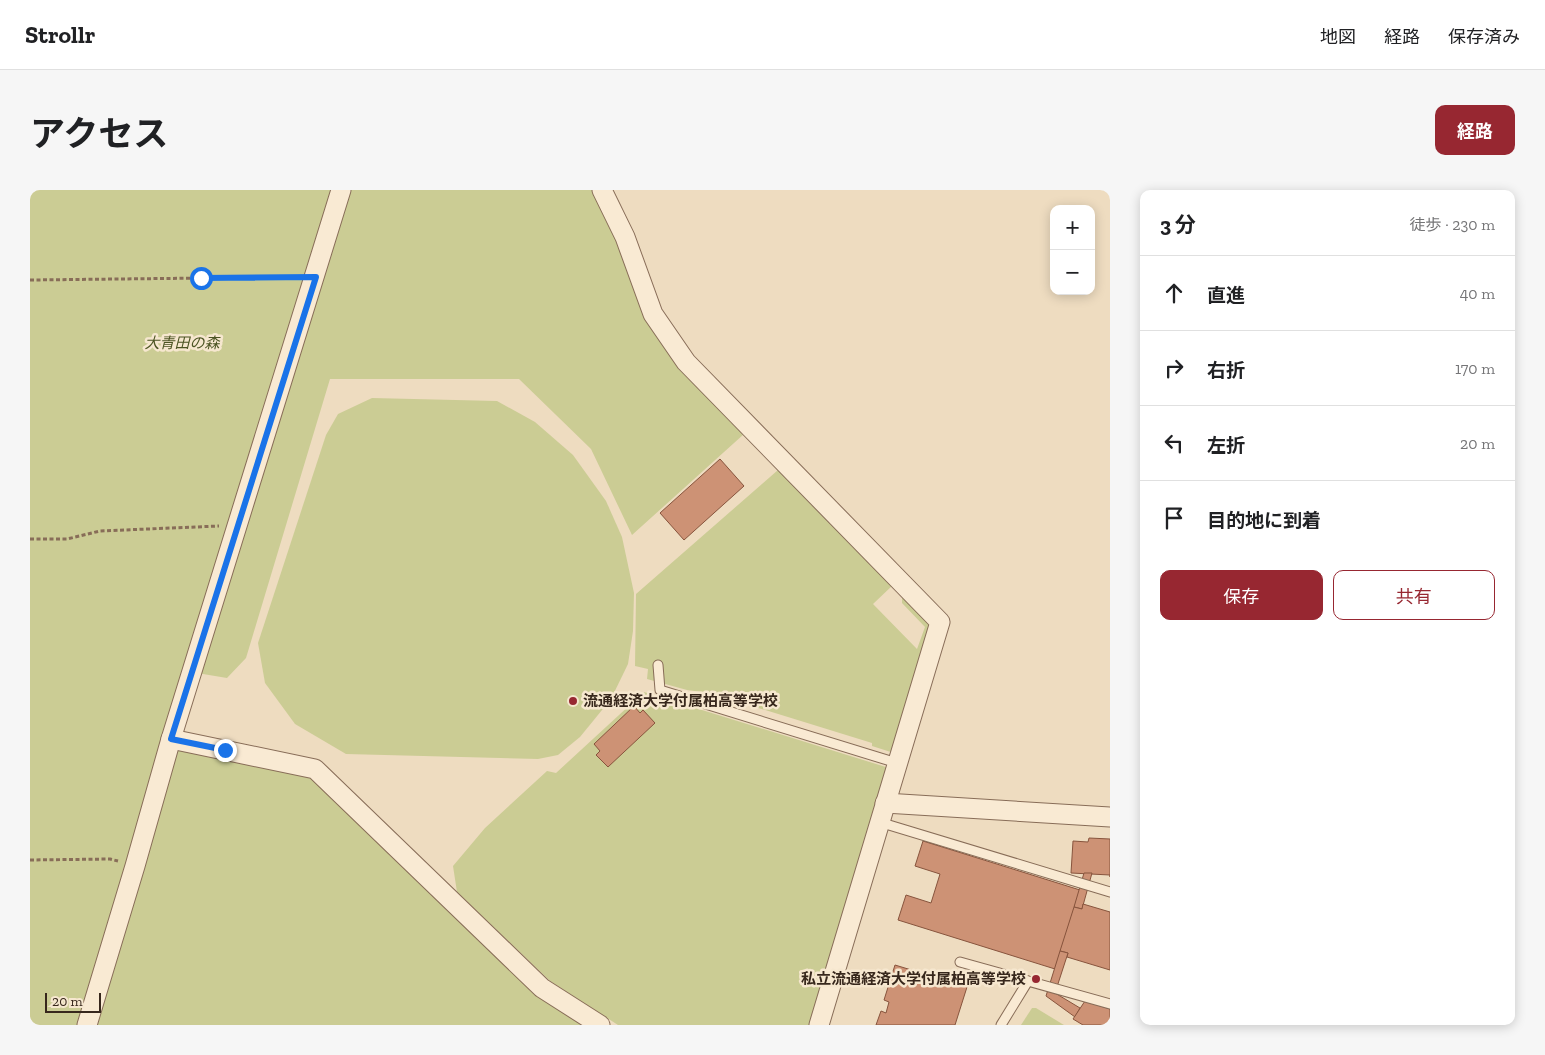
<!DOCTYPE html>
<html lang="ja">
<meta charset="utf-8">
<style>
body{margin:0;font-family:"Zilla Slab","Noto Sans JP",serif;background:#f6f6f6;color:#202124}
.controls{position:absolute;right:15px;top:15px;display:grid;overflow:hidden;border-radius:10px;box-shadow:0 2px 12px #0003}
.controls button{width:45px;height:45px;display:grid;place-items:center;padding:0;border:0;border-bottom:1px solid #e0e0e0;background:#fff;color:#202124;font:25px sans-serif}
.scale{position:absolute;left:15px;bottom:12px;width:56px;box-sizing:border-box;padding-left:5px;border:2px solid #37271c;border-top:0;font-size:14px;line-height:18px;white-space:nowrap;color:#37271c;-webkit-text-stroke:4px #f6e7cf;paint-order:stroke}
.stop{position:absolute;width:15px;height:15px;margin:-11px;border:4px solid #1a73e8;border-radius:50%;background:#fff}
.stop.end{background:#1a73e8;border-color:#fff;box-shadow:0 1px 5px #0008}
.list{margin:0;padding:0;list-style:none}
h2{display:flex;justify-content:space-between;align-items:center;height:65px;margin:0;padding:0 20px;font-size:21px}
h2 small{font-size:16px;font-weight:400;color:#757577}
.list li{display:grid;grid-template-columns:32px 1fr auto;gap:15px;align-items:center;box-sizing:border-box;height:75px;padding:0 20px;border-top:1px solid #e0e0e0}
.list b{display:block;font-size:19px;white-space:nowrap}
.list em{font-size:16px;font-style:normal;color:#757577}
.actions{display:flex;gap:10px;padding:15px 20px}
.actions a{flex:1;padding:11px 0;border:1px solid #972731;border-radius:10px;text-align:center;font-size:18px;color:#972731}
.actions .main{background:#972731;color:#fff}
.icon{flex:none;width:28px;height:28px;fill:none;stroke:currentColor;stroke-width:2;stroke-linecap:round;stroke-linejoin:round}
.map{position:relative;flex:none;width:1080px;height:835px;overflow:hidden;border-radius:10px}
header{display:flex;align-items:center;gap:30px;box-sizing:border-box;height:70px;padding:0 25px;background:#fff;border-bottom:1px solid #e0e0e0}
header strong{font-size:24px}
nav{display:flex;gap:28px;margin-inline-start:auto;font-size:18px}
.intro{display:flex;align-items:center;justify-content:space-between;box-sizing:border-box;height:120px;padding:0 30px}
h1{margin:0;font-size:35px}
.button{padding:12px 22px;border-radius:10px;background:#972731;color:#fff;font-size:18px;font-weight:700}
main{display:flex;gap:30px;padding:0 30px}
aside{flex:1;background:#fff;border-radius:10px;box-shadow:0 2px 12px #0003}
.map>svg:first-child{display:block}
.green{fill:#cbcc94}
.building{fill:#cd9275;stroke:#87543d}
.lines{fill:none;stroke-linecap:round;stroke-linejoin:round}
.lane-casing{stroke:#886d58;stroke-width:11}
.street-casing{stroke:#886d58;stroke-width:21}
.path{stroke:#886d58;stroke-width:3;stroke-dasharray:4 2.5;stroke-linecap:butt}
.lane{stroke:#f9ead3;stroke-width:9}
.street{stroke:#f9ead3;stroke-width:19}
.route{stroke:#1a73e8;stroke-width:6}
.poi-dot{fill:#972731;stroke:#f6e7cf;stroke-width:2}
.labels{text-anchor:middle;stroke-width:5;stroke-linejoin:round;paint-order:stroke}
.park-label{font-size:15px;font-style:italic;fill:#4c5423;stroke:#f6e7cf}
.poi-label{font-size:15px;font-weight:bold;fill:#37271c;stroke:#f6e7cf;text-anchor:start}
</style>
<header>
<strong>Strollr</strong>
<nav><a>地図</a><a>経路</a><a>保存済み</a></nav>
</header>
<div class="intro"><h1>アクセス</h1><a class="button">経路</a></div>
<main>
<div class="map">
<svg width="1080" height="835" viewBox="0 0 1080 835">
<rect width="100%" height="100%" fill="#eedcc0"/>
<g class="green">
<path d="M0,0h564l25,56 18,53 14,27 93,108 -112,101 -41,-86 -72,-70h-189l-84,279 -19,20 -42,-7 -20,71 146,32 131,125 97,98 45,28h-554z"/>
<path d="M342,208l125,3 38,21 38,33 33,46 16,36 12,56 -1,38 -5,33 -17,35 -31,38 -22,18 -20,4 -192,-5 -51,-30 -30,-41 -7,-40 68,-208 12,-21z"/>
<path d="M748,280l115,115 -20,19 44,45 8,-22 -23,-24v-5l2,-2 31,29 -38,129 -25,-8v-3l-162,-50 -23,-3 -40,-11 1,-10 -13,-3 1,-72z"/>
<path d="M614,502l245,76 -77,257h-194l-68,-44 -93,-89 -4,-26 32,-38 62,-57 9,2z"/>
<path d="M1002,818h4l28,17h-43z"/>
</g>
<g class="building">
<path d="M690,269l24,27 -60,54 -24,-27z"/>
<path d="M604,516l6,7 3,-3 12,13 -47,44 -12,-12 4,-4 -6,-7z"/>
<path d="M1059,648l21,1v38v-2l-39,-2 2,-32 15,1z"/>
<path d="M893,651l157,49 -25,79 -157,-49 8,-25 25,8 9,-29 -25,-8z"/>
<path d="M1054,683h8l-10,36 -8,-2z"/>
<path d="M1053,714l27,8v58l-43,-13 1,-4 -8,-2 14,-44 8,2z"/>
<path d="M1030,761l8,2 -13,40 25,15 -5,9 -29,-21z"/>
<path d="M865,775l72,22 -12,38h-79l5,-14 5,2 3,-11 -5,-2z"/>
<path d="M1055,811l25,8v16h-27l-10,-6z"/>
</g>
<g class="lines">
<g class="lane-casing">
<g id="lane">
<path d="M628,475l2,25 237,73"/>
<path d="M849,632l231,70"/>
<path d="M930,772l150,42"/>
<path d="M971,835l27,-44"/>
</g>
</g>
<g class="street-casing">
<g id="street">
<path d="M572,0l23,47 28,77 33,48 254,260 -121,403"/>
<path d="M141,549l144,30 227,219 58,37"/>
<path d="M855,613l225,14"/>
<path d="M57,835l48,-159 36,-127 170,-549"/>
</g>
</g>
<g class="path">
<path d="M0,90l265,-3"/>
<path d="M0,349h37l33,-8 119,-5"/>
<path d="M0,670l80,-1 8,2"/>
</g>
<use href="#lane" class="lane"/>
<use href="#street" class="street"/>
</g>
<g class="lines">
<path class="route" d="M171,88l115,-1 -145,462 54,11"/>
</g>
<g class="poi-dot">
<circle cx="543" cy="511" r="5"/>
<circle cx="1006" cy="789" r="5"/>
</g>
<g class="labels">
<g class="park-label">
<text x="152" y="158">大青田の森</text>
</g>
<g class="poi-label">
<text x="553" y="516">流通経済大学付属柏高等学校</text>
<text x="996" y="794" text-anchor="end">私立流通経済大学付属柏高等学校</text>
</g>
</g>
</svg>
<div class="controls">
<button>+</button>
<button>−</button>
</div>
<div class="scale">20 m</div>
<div class="stop" style="left:171px;top:88px"></div>
<div class="stop end" style="left:195px;top:560px"></div>
</div>
<aside>
<h2>3 分<small>徒歩 · 230 m</small></h2>
<ul class="list">
<li><svg class="icon" aria-label="ahead" viewBox="0 0 24 24"><path d="M12 20V5M6 11l6-6 6 6"/></svg><div><b>直進</b></div><em>40 m</em></li>
<li><svg class="icon" aria-label="right" viewBox="0 0 24 24"><path d="M7 20v-9h11M14 6l5 5-5 5"/></svg><div><b>右折</b></div><em>170 m</em></li>
<li><svg class="icon" aria-label="left" viewBox="0 0 24 24"><path d="M17 20v-9H6M10 6l-5 5 5 5"/></svg><div><b>左折</b></div><em>20 m</em></li>
<li><svg class="icon" aria-label="arrive" viewBox="0 0 24 24"><path d="M6 21V4h12l-3 4 3 4H6"/></svg><div><b>目的地に到着</b></div></li>
</ul>
<div class="actions"><a class="main">保存</a><a>共有</a></div>
</aside>
</main>
